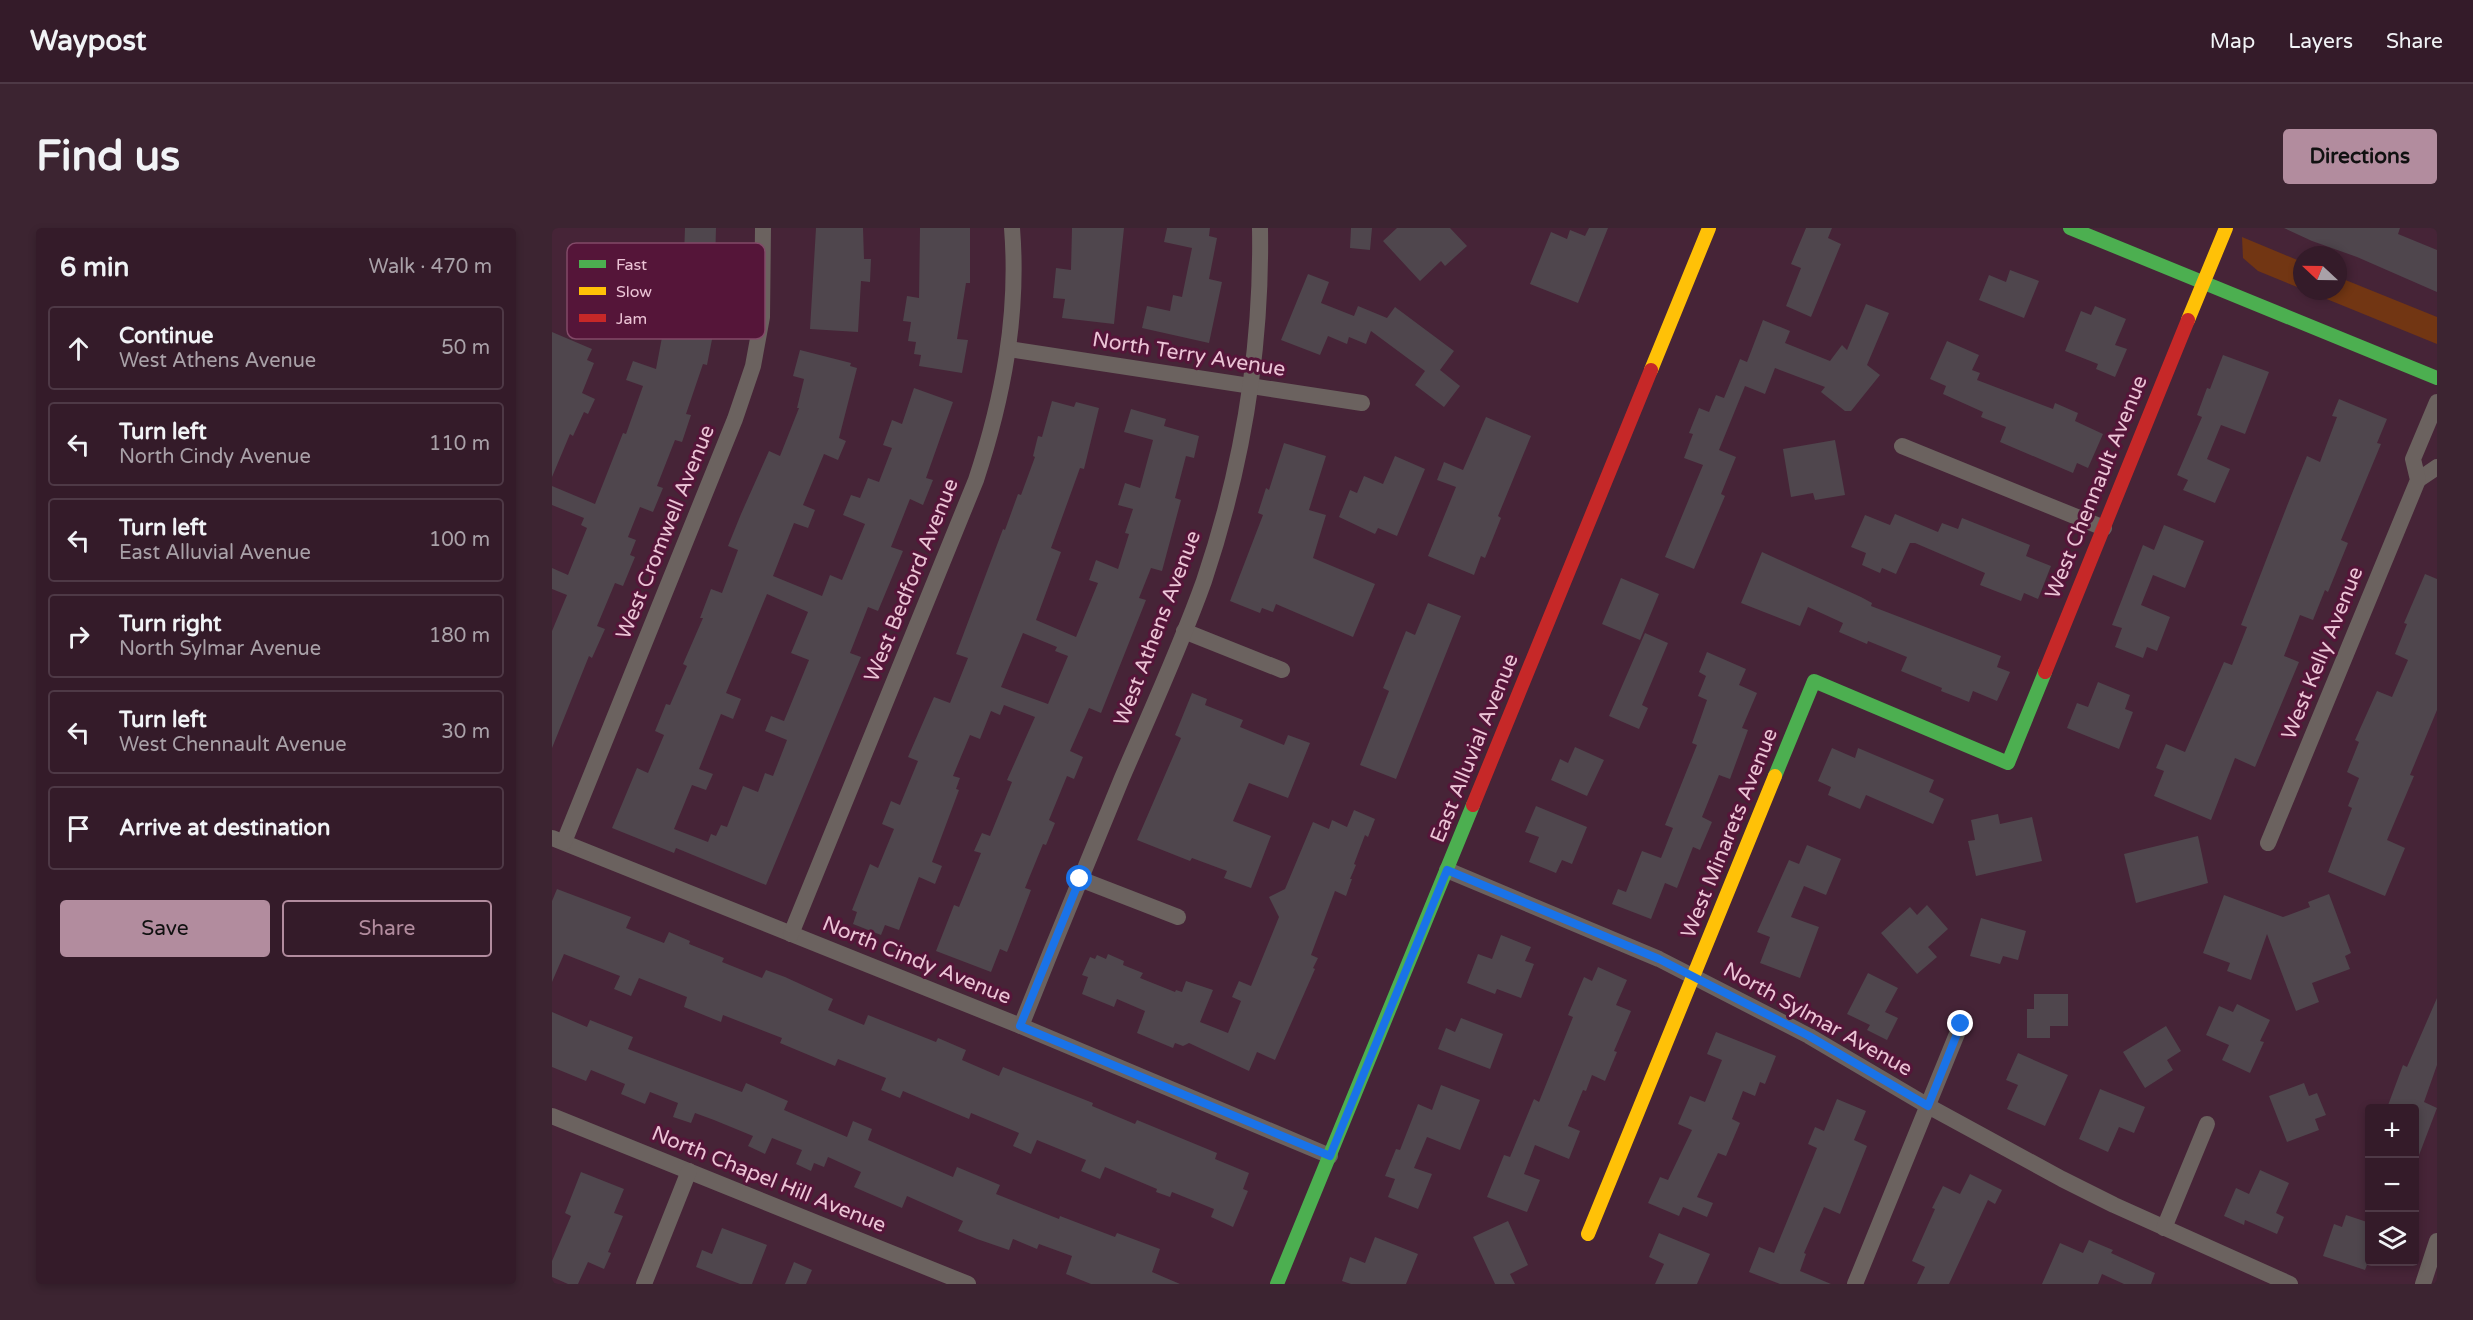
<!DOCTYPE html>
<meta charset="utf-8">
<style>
body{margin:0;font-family:"Varela Round",sans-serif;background:#3c2431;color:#f1f3f6}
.controls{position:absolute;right:18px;bottom:18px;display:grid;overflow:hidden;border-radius:6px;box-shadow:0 3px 9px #0003}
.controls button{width:54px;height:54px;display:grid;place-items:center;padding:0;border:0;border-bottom:2px solid #4e3946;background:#341b29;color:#f1f3f6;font:30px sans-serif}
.compass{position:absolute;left:1741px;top:18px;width:54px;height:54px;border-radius:50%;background:#341b29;box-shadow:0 3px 9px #0003;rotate:292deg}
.stop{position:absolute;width:18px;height:18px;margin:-14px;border:4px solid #1a73e8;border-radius:50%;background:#fff}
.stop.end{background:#1a73e8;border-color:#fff;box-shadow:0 2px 6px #0008}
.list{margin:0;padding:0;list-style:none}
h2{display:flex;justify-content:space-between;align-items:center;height:78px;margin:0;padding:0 24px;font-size:26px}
h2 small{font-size:20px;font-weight:400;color:#a9a1a8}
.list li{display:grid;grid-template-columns:39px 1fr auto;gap:18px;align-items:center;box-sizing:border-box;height:84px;margin:0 12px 12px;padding:0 12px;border:2px solid #4e3946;border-radius:6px}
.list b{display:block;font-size:22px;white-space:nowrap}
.list p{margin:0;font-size:20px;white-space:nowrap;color:#a9a1a8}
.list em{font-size:20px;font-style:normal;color:#a9a1a8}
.actions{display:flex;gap:12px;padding:18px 24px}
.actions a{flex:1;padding:14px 0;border:2px solid #b28c9e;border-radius:6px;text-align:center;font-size:21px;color:#b28c9e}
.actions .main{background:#b28c9e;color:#111}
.icon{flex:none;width:33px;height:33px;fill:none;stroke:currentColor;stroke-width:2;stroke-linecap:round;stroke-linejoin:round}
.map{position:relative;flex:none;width:1885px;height:1056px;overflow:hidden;border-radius:6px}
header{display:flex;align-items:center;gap:36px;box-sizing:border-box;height:84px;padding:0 30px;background:#341b29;border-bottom:2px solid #4e3946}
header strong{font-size:28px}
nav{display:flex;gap:33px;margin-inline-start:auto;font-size:21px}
.intro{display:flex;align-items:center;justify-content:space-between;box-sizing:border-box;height:144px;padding:0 36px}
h1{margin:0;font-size:42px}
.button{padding:15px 27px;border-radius:6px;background:#b28c9e;color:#111;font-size:21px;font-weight:700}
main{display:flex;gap:36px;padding:0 36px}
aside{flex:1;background:#341b29;border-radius:6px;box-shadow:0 3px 9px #0003}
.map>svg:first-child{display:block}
.green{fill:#723613}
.building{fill:#4f464d;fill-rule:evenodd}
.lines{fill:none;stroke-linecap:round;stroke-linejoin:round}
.street{stroke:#6b625f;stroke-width:16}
.fast{stroke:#4caf50;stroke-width:14}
.slow{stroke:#ffc107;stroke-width:14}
.jam{stroke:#c62828;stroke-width:14}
.route{stroke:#1a73e8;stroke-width:8}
.labels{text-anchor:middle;stroke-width:6;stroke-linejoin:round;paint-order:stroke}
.street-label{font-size:21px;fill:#ecc4d6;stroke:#551539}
.key{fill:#551539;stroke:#824a68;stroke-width:1.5}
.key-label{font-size:16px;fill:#ecc4d6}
</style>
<header>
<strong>Waypost</strong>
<nav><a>Map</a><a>Layers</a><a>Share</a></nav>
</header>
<div class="intro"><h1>Find us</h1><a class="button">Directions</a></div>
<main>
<aside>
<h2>6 min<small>Walk · 470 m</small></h2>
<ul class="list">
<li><svg class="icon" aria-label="ahead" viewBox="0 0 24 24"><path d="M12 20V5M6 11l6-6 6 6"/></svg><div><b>Continue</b><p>West Athens Avenue</p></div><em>50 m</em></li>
<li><svg class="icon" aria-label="left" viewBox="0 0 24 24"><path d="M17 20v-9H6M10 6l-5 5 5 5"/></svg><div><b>Turn left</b><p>North Cindy Avenue</p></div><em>110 m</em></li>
<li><svg class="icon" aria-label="left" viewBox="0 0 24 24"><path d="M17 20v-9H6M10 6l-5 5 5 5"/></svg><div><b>Turn left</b><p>East Alluvial Avenue</p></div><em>100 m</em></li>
<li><svg class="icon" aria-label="right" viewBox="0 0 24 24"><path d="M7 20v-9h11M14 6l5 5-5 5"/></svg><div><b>Turn right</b><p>North Sylmar Avenue</p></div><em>180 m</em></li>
<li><svg class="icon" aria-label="left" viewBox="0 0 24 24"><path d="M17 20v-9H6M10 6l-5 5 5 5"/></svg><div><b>Turn left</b><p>West Chennault Avenue</p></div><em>30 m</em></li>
<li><svg class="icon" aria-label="arrive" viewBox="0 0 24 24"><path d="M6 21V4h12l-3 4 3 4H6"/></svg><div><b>Arrive at destination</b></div></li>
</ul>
<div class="actions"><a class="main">Save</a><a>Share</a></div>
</aside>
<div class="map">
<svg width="1885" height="1056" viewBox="0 0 1885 1056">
<rect width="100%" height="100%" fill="#462437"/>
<g class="green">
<path d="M1690,9l60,25v27l-44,-18 -15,-13z"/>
<path d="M1786,49l99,40v27l-130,-53h31z"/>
</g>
<g class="building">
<path d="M133,0h31l-1,38h11l-1,22h-14l-6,34 10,2 -8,41 -4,-1 -17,50 5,1 -9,27 -7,-2 -18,46 6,2 -10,24 -13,-5 -12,30 8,3 -6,15 5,2 -12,29 -8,-3 -18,43 8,3 -13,29 -3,-2 -37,92v-117l15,-36 -15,-6v-21l16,7 19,-47 -6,-3 3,-7 -32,-13v-19l43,18 28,-71 3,1 17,-48 -17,-6 7,-19 23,8 10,-53 -14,-3 3,-20 17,3 1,-41h11z"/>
<path d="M264,0h47l1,31h7l-1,23 -9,-1 -3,51 -48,-3z"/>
<path d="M368,0h50v55h-4l-9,56 11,1 -6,33 -43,-7 2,-11 -7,-1 2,-12 -8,-1 3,-19 -8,-1 4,-25 12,2z"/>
<path d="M520,0h52l-10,96 -52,-6 3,-19 -12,-1 3,-30 15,2z"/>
<path d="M615,0h43l-1,8 8,2 -8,41 13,3 -13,61 -67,-15 5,-22 23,5 3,-16 9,2 10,-49 -28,-6z"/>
<path d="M799,0h21l-2,22 -20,-2z"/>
<path d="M845,0h53l17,18 -22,20 -4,-5 -21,20 -37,-40z"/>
<path d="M1037,0h19l-30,75 -48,-19 21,-52 16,7 3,-9 15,6z"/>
<path d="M1254,0h26l-4,10 13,6 -30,73 -25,-11 15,-38 -10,-4z"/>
<path d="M1732,0h116l-2,6 39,16v42l-80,-35 -45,-16z"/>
<path d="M1458,42l29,11 -15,37 -45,-18 10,-25 17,7z"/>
<path d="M756,46l21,8 -8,21 33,13 4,-10 29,12 8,-11 59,44 -14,19 20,16 -16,21 -29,-22 10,-14 -54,-40 -5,13 -17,-7 -2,7 -19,-8 -8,19 -39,-15z"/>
<path d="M1314,76l23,9 -22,52 13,10 -29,36h-6l-24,-19 4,-5 -50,-19 -10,26 -20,-8 -26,64 17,7 -15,37 4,2 -31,73 -29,-12 38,-92 -19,-7 9,-24 -4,-1 10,-25 10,4 7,-17 8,3 16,-39 7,3 16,-42 27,11 -5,12 45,18 12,-16 5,5z"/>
<path d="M1543,78l31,13 -11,26 12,4 -12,28 -19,-8 2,-5 -33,-13 16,-40 10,4z"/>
<path d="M0,104l40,17 -5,11 7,3 -12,30 13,6 -7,15 -4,-2 -11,24 -3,-2 -18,43z"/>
<path d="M1395,113l32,14 -7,15 8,3 -3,7 76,29 2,-6 23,10 -3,8 28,13 -15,34 -11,-5 -4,10 -73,-31 6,-15 -25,-10 2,-5 -40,-18 3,-8 -16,-7z"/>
<path d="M248,122l51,13 -1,3 7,2 -18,70 7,3 -8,19 -14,-6 -21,51 12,5 -7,18 -14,-5 -21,53 49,20 8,-21 12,5 23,-56 -22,-9 8,-20 9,3 8,-20 11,4 13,-34 -9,-3 9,-25 10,4 12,-36 39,14 -27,76 7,2 -10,25 -13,-6 -19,48 12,4 -25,60 -10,-4 -18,46 11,4 -95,228 -90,-37 -2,5 -62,-25 25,-60 11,5 16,-38 -9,-4 11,-27 4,1 17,-39 -4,-2 20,-46h-3l11,-29 11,4 16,-43 -10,-4 13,-32 28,-63 11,5 19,-48h-2l7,-29 -11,-3zM215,366l41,18 -17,41 18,7 -25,61 -13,-5 -6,15 22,9 -14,36 -8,-3 -7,19 -15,-6 -16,41 -6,-2 -5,11 -5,-2 -3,8 -34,-13 18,-44 14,5 7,-16 -14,-5 22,-55 12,5 8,-20 -15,-6z"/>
<path d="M1671,127l46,17 -24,62 -24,-9 -14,34 23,10 -15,34 -32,-13 5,-10 -11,-5 25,-58 -5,-2 10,-27 3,1z"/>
<path d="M1787,171l48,20 -10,24 4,1 -40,96 7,3 -20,49 -3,-2 -12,30 -13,-5 -16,41 15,6 -44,105 -20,-9 -24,62 -57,-24 10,-25 -8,-3 10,-24 19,8 39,-90 8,3 15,-38 -6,-2 46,-119 20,-50 13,6 17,-45 -5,-1z"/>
<path d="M500,173l22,6 2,-5 23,6 -15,61 -4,-1 -29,80 10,4 -25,68 40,17 22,-54 -9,-3 7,-20 22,9 11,-35 -4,-1 8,-24 -15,-4 7,-22 15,5 13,-48 -29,-8 7,-23 35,10 -2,7 35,10 -5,22 -8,-2 -11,42 6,2 -19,71 -11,-3 -12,30 7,2 -45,113 -12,-5 -19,43 13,6 -9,22 -7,-3 -18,44 6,3 -9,22 -3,-1 -18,44 6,2 -15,39 -9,23 -7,-3 -9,23 -55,-21 18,-46 5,2 22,-54 -7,-2 8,-18 8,3 22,-54 -5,-2 28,-63 -31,-12 -4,10 -9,-4 -11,28 -10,-4 -17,41 7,2 -4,11 3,1 -27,72 10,4 -7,18 -16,-7 -20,53 -14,-5 -4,10 -28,-11 4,-12 -5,-2 18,-46 8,4 16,-39 -12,-5 9,-23 9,4 18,-44 -10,-4 26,-60 16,6 18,-45 -12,-4 47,-125 2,1 13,-36 3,1 14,-38 -2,-1 5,-20 4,1zM471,405l34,14 -2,4 13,5 -20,48 -47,-17z"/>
<path d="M934,189l45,19 -33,80 3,2 -16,40 -4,-2 -7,19 -46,-19 28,-69 -19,-7 7,-18 19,8z"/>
<path d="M1283,212l10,55 -30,5 -2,-7 -22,4 -8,-48z"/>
<path d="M732,215l42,13 -17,54 17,5 -13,43 62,26 -22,53 -77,-33 -3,8 -11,-4 -2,5 -30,-12 33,-86 -5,-2 8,-25 3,2z"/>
<path d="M843,228l30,13 -28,67 -19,-8 -3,6 -36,-17 11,-27 7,3 7,-17 19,8z"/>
<path d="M1343,286l43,18 4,-9 16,6 4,-11 68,27 -4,11 25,10 -13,33 -14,-6 -3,8 -41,-16 5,-12 -70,-30h-5l-14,31 -14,-6 -2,5 -18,-8 4,-12 -15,-6 14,-32 25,10z"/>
<path d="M1612,297l40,16 -19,47 -32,-13 -12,30 29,12 -13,34 -10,-4 -4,11 -28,-11 7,-19 -10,-3 31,-80 11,5z"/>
<path d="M1210,324l99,45 11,6 -1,3 130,50 -4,11 13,5 -13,29 -24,-10 -4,11 -28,-11 1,-3 -41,-17 6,-14 -39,-16 -1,3 -28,-12 4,-9 -35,-16 -8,19 -59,-23z"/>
<path d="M1873,346l12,5v131l-27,65 4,1 -27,64 18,8 -20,48 -57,-24 24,-64 -4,-2 11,-28 -12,-6 12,-30 -4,-2 22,-49 15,6 16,-37 -13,-6 12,-30 -3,-1z"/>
<path d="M1069,350l38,16 -19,46 -38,-16z"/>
<path d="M876,375l33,13 -65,163 -36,-14 29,-74 -6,-3 23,-57 9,4z"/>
<path d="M1093,405l23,10 -26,62 6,3 -9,21 -30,-13z"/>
<path d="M1155,424l39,17 -7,16 18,8 -15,35 6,2 -18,49 -11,-4 -17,42 10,5 -12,28 -7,-3 -16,41 -12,-5 -14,36 -39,-15 6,-15 8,3 16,-41 19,7 12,-30 -8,-3 32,-80 -5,-2 15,-43 -9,-4 8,-20 -7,-4z"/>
<path d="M1546,454l32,13 -5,14 8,3 -14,37 -52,-21 10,-25 11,4z"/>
<path d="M640,465l15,6 -2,6 38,15 -3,7 44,18 4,-10 22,8 -22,55 -39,-15 -16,38 38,15 -20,52 -27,-10 3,-7 -35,-13 -2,3 -53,-21 44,-102 -6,-3z"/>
<path d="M1023,519l29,13 -17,36 -36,-16 9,-21 8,4z"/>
<path d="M1280,520l23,10 3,-10 76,32 -5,12 15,7 -11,25 -67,-29 -6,14 -32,-14 3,-8 -13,-6z"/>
<path d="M984,578l51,21 -15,37 -10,-4 -6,13 -27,-11 10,-25 -14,-5z"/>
<path d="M802,582l21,9 -7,18 -3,-2 -11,29 2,1 -6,14h2l-6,17 -11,-5 -24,64 7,3 -5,10 2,1 -40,91 -18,-8 -8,19 -60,-28 -6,3 -8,-3 -2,5 -36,-15 8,-22 -28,-12 -3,8 -32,-13 6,-17 -6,-2 8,-18 5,2 2,-4 9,4 2,-5 16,7 -1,4 20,8 -3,5 35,14 1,-2 6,2 4,-11 27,9 -13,32 28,11 13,-32 -9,-4 7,-16 12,5 28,-69 -10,-20 16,-8 28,-67 16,7 3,-9 15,7z"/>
<path d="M1446,586l2,10 32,-7 10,44 -66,15 -8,-35 7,-1 -4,-20z"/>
<path d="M1646,608l10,47 -72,20 -12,-49z"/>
<path d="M1255,617l34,14 -15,36 -22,-9 -13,31 28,10 -19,51 -40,-15 10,-26 -13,-5 32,-72 10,4z"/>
<path d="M5,661l74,28 -5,11 38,15 5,-11 21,9 -1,3 35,14 -2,4 40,16 4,-8 19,7 48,22 -5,11 36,15 4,-10 68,27 2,-4 28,12 -4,10 37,16 4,-9 90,36 -1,3 43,18 2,-4 80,33 -2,6 34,14 -6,16 5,2 -15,36 -22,-10 3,-8 -42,-17 -2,5 -14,-5 1,-3 -52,-22 -5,12 -19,-8 5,-11 -49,-20 -6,14 -18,-8 6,-13 -48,-20 -2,6 -66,-28 -3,7 -19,-8 5,-12 -48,-19 -3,7 -55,-23 2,-5 -59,-23 -2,7 -37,-15 3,-10 -48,-19 -8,18 -17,-7 6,-13 -56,-22 -12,28v-81z"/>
<path d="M1777,666l22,59 -6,3 5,13 -38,14 7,19 -23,9 -29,-77 -16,46 -24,-9 3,-8 -27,-10 21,-58 59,22 27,-10 -2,-5z"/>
<path d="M1375,677l21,24 -20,18 9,10 -20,17 -36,-41 29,-26 7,8z"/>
<path d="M1429,690l45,13 -8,29 -15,-4 -3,8 -30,-8z"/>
<path d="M949,707l30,12 -6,14 9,3 -13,34 -24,-9 -2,5 -28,-11 11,-29 14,5z"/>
<path d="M1046,739l29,13 -11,25 15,6 -17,40 3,1 -12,29 -13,-6 -6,16 -3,-1 -15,36 12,5 -11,28 -34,-14 -11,29 16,6 -13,32 -40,-15 17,-42 6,2 24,-58 5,3 34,-85 -5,-2 16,-38 8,4z"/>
<path d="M1316,745l30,15 -13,24 13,6 -11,22 -20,-10 3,-5 -23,-11z"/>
<path d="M1482,766h34v32h-18v12h-23v-29h7z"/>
<path d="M1885,770v67l-13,37 13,6 -21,55h-1v-55h-28l16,-43 4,2z"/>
<path d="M1685,776l33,16 -10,21 4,1 -14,31 -28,-13 7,-15 -23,-10 13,-29 14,6z"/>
<path d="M0,784l35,15 3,-7 43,17 -5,12 114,43 4,-9 42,18 -4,9 63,27 6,-16 19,8 -4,11 85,37 4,-10 43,18 -4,9 63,25 1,-3 55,21 2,-4 43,16 -8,23 28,12h-89l-25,-10 6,-18 -33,-12 -2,5 -24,-10 -4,11 -32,-11 -19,-8 5,-10 -56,-25 -5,12 -48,-21 7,-15 -33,-15 -4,10 -10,-4 -3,8 -15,-7 6,-14 -30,-12 -7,16 -17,-8 5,-10 -39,-16 -19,-7 -4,10 -18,-6 5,-14 -28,-11 -5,12 -24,-10 4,-10 -34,-14 -5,11 -34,-14z"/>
<path d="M909,790l42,16 -13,35 -52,-20 8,-21 9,4z"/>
<path d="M1614,798l15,25 -14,9 6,10 -28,18 -22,-36z"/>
<path d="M1164,804l60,24 -11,28 -5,-2 -5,14 -12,-5 -11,28 8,4 -14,33 -8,-3 -21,44 16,6 -6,14 -24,-10 -4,9 -31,-13 12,-26 8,3 24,-50 -14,-6 12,-28 15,6 17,-42 -15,-6z"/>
<path d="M1466,825l50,22 -23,51 -38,-17 11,-24 -12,-5z"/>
<path d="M1752,855l5,13 8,-3 9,22 -11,4 4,11 -32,12 -18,-46z"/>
<path d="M889,857l39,15 -20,50 -33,-13 -13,31 18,6 -14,35 -30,-12 7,-18 -10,-3 11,-27 4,1 18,-46 14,6z"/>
<path d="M1548,861l45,18 -11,26 -15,-6 -11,25 -29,-13z"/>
<path d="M1285,871l29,12 -12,29 13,6 -27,68 -16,-7 -20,46 2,1 -6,17 31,13h-51l-31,-12 10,-25 15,6 43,-105 -9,-4 7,-17 9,4z"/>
<path d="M1708,942l29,13 -13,30 8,4 -7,17 -32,-14 -1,5 -20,-9 12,-28 13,6z"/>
<path d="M29,944l43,17 -10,24 9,3 -15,36 3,1 -7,16 -16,-7 -10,22h-10l-16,-7v-16l19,-45 -6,-3z"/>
<path d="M1418,946l32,16 -7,14 -7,-4 -39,84h-32l8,-17 -13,-6 23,-52 -3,-1 11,-22 17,8z"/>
<path d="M1794,987l24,8v34l-5,13 -42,-14 11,-32 8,3z"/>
<path d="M956,993l20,44 -18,9 5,10h-20l-22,-47z"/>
<path d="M170,1000l45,17 -15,39h-12l-44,-17 6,-17 10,4z"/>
<path d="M1107,1005l51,21 -13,30h-42l9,-20 -15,-7z"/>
<path d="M823,1009l43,17 -12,30h-55l-9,-3 8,-24 15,6z"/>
<path d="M1537,1012l24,10 -2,3 44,20 -4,11h-27l-22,-10 -4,10h-56l18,-41 23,10z"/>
<path d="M242,1034l18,8 -6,14h-21z"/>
</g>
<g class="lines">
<g class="street">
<path d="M457,121l353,54"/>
<path d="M1350,218l202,82"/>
<path d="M1866,252l19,-13"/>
<path d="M632,403l98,39"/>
<path d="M0,610l469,188 309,130"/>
<path d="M12,614l171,-423 18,-53 9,-49 1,-89"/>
<path d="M1716,615l150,-363 -5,-21 24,-57"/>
<path d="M895,642l212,89 150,77 119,70 134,73 52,26 176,79"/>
<path d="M528,651l98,38"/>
<path d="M239,706l185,-454c27,-82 43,-165 36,-252"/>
<path d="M469,798c33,-83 67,-166 101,-248 28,-65 58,-130 82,-197 38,-113 58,-234 56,-353"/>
<path d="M0,888l416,168"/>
<path d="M1612,1000l43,-104"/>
<path d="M92,1056l45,-113"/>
<path d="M1303,1056l106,-260"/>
<path d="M1871,1056l14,-43"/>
</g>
<g class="fast">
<path d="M1518,0l367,150"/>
<path d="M1223,548l39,-95 194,82 37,-91"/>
<path d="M725,1056l196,-479"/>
</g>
<g class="slow">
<path d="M1636,92l38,-92"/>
<path d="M1099,142l58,-142"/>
<path d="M1036,1006l187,-458"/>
</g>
<g class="jam">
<path d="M1493,444l143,-352"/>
<path d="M921,577l178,-435"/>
</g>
</g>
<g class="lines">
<path class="route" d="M528,651l-60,147 310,130 117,-286 212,89 150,77 119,70 33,-82"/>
</g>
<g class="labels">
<g class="street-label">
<text transform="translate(637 126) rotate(9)" y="7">North Terry Avenue</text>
<text transform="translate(1544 259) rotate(-68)" y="7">West Chennault Avenue</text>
<text transform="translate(113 304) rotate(-68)" y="7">West Cromwell Avenue</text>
<text transform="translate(359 352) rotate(-68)" y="7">West Bedford Avenue</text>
<text transform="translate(605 400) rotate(-69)" y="7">West Athens Avenue</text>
<text transform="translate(1770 425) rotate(-68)" y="7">West Kelly Avenue</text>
<text transform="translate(922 520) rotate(-68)" y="7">East Alluvial Avenue</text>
<text transform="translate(1177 605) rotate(-68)" y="7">West Minarets Avenue</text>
<text transform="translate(365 732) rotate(22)" y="7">North Cindy Avenue</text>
<text transform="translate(1266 791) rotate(29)" y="7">North Sylmar Avenue</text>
<text transform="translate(217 951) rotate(22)" y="7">North Chapel Hill Avenue</text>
</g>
</g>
<rect x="15" y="15" width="198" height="96" rx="9" class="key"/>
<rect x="27" y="32" width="27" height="8" fill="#4caf50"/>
<rect x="27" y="59" width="27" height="8" fill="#ffc107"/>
<rect x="27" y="86" width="27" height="8" fill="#c62828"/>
<g class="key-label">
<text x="64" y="42">Fast</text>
<text x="64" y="69">Slow</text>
<text x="64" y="96">Jam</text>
</g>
</svg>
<div class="controls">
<button>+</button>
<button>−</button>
<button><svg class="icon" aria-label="layers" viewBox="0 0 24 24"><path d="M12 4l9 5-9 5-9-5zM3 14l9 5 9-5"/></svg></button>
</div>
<svg class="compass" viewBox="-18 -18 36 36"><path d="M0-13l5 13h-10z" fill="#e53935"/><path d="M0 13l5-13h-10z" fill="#a9a1a8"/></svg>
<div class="stop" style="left:528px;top:651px"></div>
<div class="stop end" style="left:1409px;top:796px"></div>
</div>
</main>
